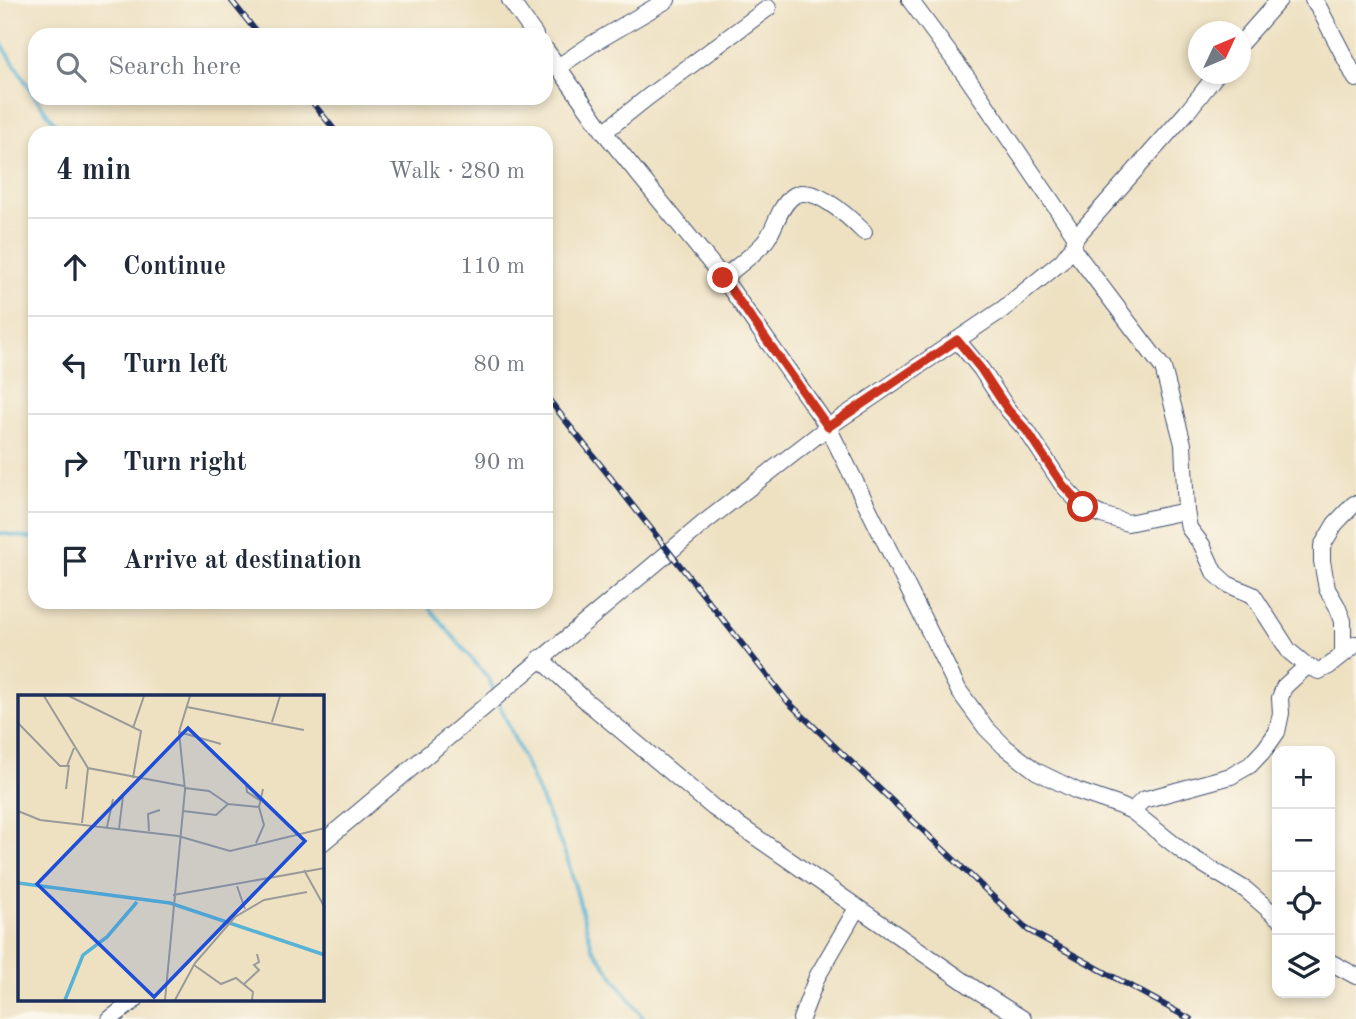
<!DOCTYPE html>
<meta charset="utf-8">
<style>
body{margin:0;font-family:"Old Standard TT",serif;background:#f6f6f7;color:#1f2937}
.controls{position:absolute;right:21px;bottom:21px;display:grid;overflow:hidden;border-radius:14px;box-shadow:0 4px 10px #0003}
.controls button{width:63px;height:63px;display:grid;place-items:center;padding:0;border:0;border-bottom:2px solid #e0e1e3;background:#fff;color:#1f2937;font:35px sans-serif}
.compass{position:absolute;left:1188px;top:21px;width:63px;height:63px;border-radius:50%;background:#fff;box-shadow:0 4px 10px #0003;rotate:46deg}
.stop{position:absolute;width:21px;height:21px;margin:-16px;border:5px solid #c8321e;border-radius:50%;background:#fff}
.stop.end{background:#c8321e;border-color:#fff;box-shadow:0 2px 7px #0008}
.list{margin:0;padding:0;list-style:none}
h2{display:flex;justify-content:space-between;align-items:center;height:91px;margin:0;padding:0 28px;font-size:30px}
h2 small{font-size:23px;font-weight:400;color:#747a83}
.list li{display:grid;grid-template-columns:46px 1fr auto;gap:21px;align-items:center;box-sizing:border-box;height:98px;padding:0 28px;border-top:2px solid #e0e1e3}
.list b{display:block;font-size:26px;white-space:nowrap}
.list em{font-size:23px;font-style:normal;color:#747a83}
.icon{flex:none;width:38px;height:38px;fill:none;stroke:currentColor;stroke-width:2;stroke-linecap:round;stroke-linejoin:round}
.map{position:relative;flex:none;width:1356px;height:1019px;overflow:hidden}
.search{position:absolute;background:#fff;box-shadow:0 4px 10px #0003;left:28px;top:28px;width:525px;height:77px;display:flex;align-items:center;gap:18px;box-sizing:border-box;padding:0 24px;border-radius:21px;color:#747a83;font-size:26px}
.panel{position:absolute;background:#fff;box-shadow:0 4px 10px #0003;left:28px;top:126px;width:525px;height:483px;border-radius:21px}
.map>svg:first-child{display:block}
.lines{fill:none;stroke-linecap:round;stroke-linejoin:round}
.stream{stroke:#56b3d5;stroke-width:3.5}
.minor-casing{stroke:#3b4a6d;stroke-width:18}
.minor{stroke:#fff;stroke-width:16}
.rail-casing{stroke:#1b2f5e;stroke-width:6}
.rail{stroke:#fbf7ec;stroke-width:3.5;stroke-dasharray:10;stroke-linecap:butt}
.route{stroke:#c8321e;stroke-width:9}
.inset-river{fill:none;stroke:#56b3d5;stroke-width:3.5}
.inset-road{fill:none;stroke:#9a9a9a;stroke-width:2}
.view{fill:#1d4ed8;fill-opacity:0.15;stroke:#1d4ed8;stroke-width:3.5}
.inset-edge{fill:none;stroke:#1b2f5e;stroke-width:3.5}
</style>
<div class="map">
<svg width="1356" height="1019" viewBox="0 0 1356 1019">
<rect width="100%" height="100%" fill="#fbf7ec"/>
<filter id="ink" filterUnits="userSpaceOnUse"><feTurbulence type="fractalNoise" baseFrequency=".0143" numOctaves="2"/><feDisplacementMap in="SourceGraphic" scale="14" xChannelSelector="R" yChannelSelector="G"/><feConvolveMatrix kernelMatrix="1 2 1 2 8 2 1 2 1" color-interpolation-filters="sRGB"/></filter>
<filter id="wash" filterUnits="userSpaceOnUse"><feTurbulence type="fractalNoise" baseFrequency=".00686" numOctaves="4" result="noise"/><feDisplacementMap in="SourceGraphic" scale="28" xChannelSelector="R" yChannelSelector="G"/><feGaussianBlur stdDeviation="1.57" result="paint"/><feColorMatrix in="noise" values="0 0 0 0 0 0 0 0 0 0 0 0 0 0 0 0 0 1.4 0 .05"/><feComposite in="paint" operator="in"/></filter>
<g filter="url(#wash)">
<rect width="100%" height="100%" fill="#eee1c2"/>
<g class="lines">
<g class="stream">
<path d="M0,41l35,56"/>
<path d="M36,98l26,35"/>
<path d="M0,533l35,6"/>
<path d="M424,602l65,77 5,12"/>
<path d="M498,701l69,157 25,89 52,72"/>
</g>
</g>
</g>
<g filter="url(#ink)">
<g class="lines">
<g class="minor-casing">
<g id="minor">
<path d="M510,0l25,35"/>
<path d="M910,0l59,80 107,157"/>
<path d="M1313,0l5,6 38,73"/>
<path d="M1240,44l39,-44"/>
<path d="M546,50l58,82 119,146 105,149 131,264 27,37 19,19 31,24 41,20 41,14 14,6 54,43 60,36 31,27"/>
<path d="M558,67l34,-23 75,-44"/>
<path d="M604,132l44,-35 120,-89"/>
<path d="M1072,248l91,120 20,76 3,67"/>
<path d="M723,278c12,-10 36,-27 44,-39 9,-13 12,-32 25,-42 20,-16 59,22 72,35"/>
<path d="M957,340l24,29 27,41 19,21 35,53 21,23 19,8 26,8 58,-12 3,17 13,17 12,27 13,12 26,11 36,56 18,15 12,5 10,-5 27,-22"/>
<path d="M1343,654v-33l-6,-15 -10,-17 -5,-28v-15l13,-22 19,-20"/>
<path d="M540,658l46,43 128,107 261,181 48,30"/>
<path d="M1132,811l11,-11 88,-24 19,-11 15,-16 12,-17 4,-19 -1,-15 4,-11 23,-21"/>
<path d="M322,843l383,-321 123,-95 175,-118 59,-48 10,-13 4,-11 111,-125 30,-38"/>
<path d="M1330,962l26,14"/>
<path d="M110,1019l25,-19"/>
<path d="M801,1019l16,-42 40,-69"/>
</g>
</g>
<use href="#minor" class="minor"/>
<g class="rail-casing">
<g id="rail">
<path d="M231,0l28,35"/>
<path d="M309,98l28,35"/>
<path d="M546,396l242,306 240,228 162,89"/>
</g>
</g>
<use href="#rail" class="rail"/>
</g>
</g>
<g class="lines" filter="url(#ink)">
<path class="route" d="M723,278l105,149 129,-87 24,29 27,41 19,21 35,53 21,23"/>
</g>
<g transform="translate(18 695)">
<rect width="306" height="306" fill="#eee1c2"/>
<path class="inset-river" d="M0,188l152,20 155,52M47,305l18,-45 24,-18 30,-35"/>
<path class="inset-road" d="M26,1l44,72 96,18M51,1l72,35 -8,47M169,12l117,23M254,27l8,-26M0,28l42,43h7l7,-18M115,33l11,-32M161,37l42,12M228,89l1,8 14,9M167,93l24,3 19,13M48,94l3,-24M0,116l22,9 138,16 52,15 95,-23M165,116l33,4 12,-11 31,3 4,-18M64,128l6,-55M89,132l6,-28M101,134l4,-33M131,136l-1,-17 12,-4M238,148l8,-18 -5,-18M286,175l21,38M219,191l8,23M155,200l152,-27M176,270l27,19 15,-6 17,14 -1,8M226,289l15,-14 -5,-5 5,-3 -2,-8M147,305l20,-210 -6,-58 11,-36M157,305l20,-37 40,-46 29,-17 43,-8"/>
<path class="view" d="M170,33l117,113 -151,156 -117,-113z"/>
<rect width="306" height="306" class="inset-edge"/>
</g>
</svg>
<div class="controls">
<button>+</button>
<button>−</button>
<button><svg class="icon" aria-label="locate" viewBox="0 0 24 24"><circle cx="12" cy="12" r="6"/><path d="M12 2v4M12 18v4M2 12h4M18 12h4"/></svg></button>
<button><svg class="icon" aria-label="layers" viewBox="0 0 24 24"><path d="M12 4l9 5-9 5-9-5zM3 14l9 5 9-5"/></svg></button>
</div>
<svg class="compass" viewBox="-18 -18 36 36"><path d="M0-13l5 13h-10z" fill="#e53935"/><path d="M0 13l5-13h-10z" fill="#747a83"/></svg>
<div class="stop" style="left:1083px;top:507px"></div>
<div class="stop end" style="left:723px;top:278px"></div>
<div class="search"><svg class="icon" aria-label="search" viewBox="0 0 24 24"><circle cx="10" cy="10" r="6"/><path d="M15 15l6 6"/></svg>Search here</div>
<section class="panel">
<h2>4 min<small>Walk · 280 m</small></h2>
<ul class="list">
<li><svg class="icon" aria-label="ahead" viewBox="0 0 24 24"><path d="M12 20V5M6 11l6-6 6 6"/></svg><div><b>Continue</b></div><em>110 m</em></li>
<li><svg class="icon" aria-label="left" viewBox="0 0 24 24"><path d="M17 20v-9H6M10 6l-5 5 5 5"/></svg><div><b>Turn left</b></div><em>80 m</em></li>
<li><svg class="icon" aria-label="right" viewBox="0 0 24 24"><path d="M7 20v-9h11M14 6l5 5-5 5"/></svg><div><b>Turn right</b></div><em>90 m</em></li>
<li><svg class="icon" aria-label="arrive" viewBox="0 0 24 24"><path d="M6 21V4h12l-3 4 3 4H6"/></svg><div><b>Arrive at destination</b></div></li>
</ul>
</section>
</div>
